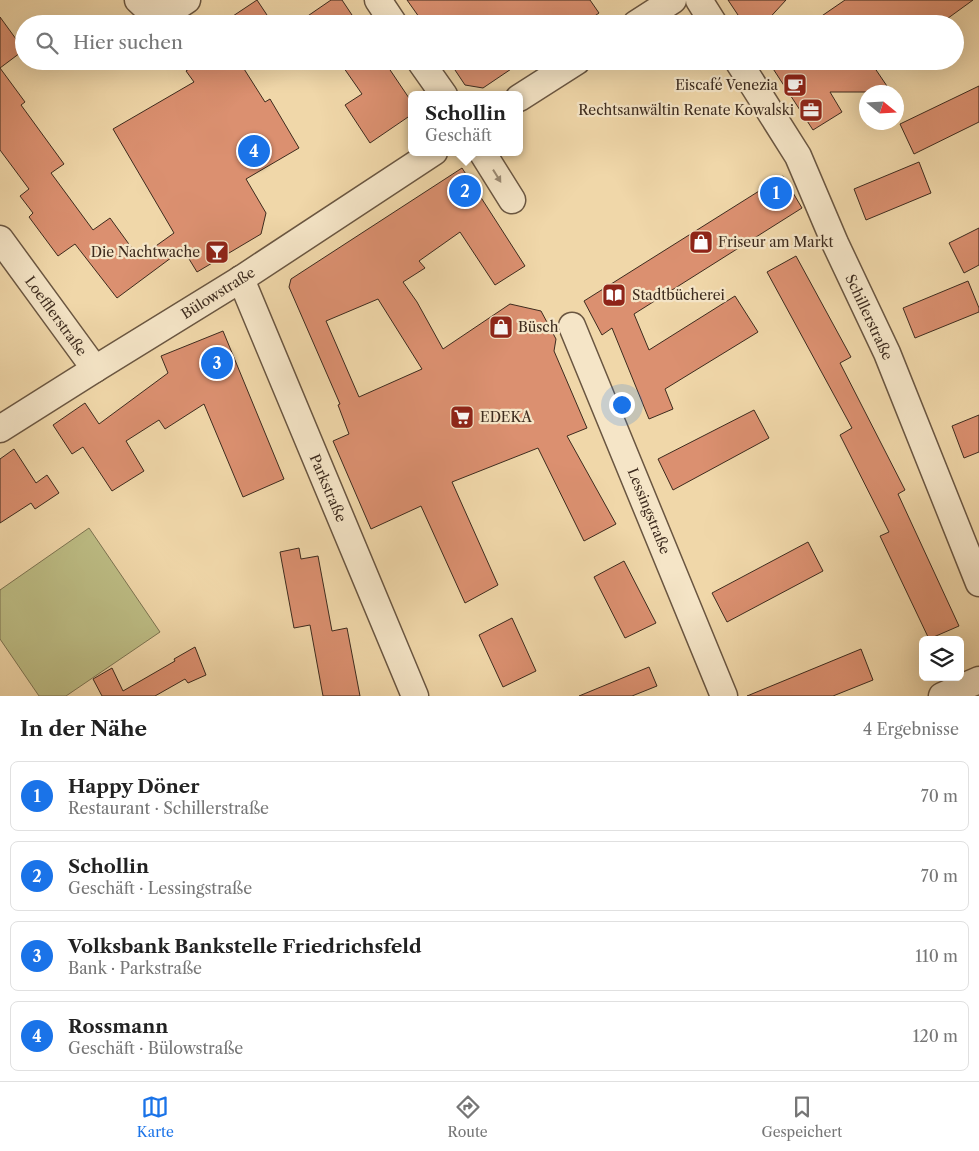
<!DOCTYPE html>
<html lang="de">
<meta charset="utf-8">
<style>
body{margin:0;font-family:"Libre Caslon Text",serif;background:#f2f2f2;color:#222}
.controls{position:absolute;right:15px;bottom:15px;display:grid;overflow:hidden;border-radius:8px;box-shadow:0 5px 20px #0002}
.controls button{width:45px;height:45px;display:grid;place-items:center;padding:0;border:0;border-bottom:1px solid #e0e0e0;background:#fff;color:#222;font:25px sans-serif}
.compass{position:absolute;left:859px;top:85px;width:45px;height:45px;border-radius:50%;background:#fff;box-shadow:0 5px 20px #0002;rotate:108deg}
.you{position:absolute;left:621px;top:404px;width:18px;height:18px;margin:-12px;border:4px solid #fff;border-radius:50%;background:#1a73e8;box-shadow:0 0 0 8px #1a73e833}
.badge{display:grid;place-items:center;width:32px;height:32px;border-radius:50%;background:#1a73e8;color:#fff;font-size:16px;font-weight:700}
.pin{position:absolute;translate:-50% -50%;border:2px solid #fff;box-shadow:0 1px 5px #0006}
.popup{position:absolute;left:408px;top:91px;width:115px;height:65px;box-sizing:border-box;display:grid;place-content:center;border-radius:8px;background:#fff;filter:drop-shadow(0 1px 4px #0005);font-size:16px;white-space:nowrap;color:#767676}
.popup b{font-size:19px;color:#222}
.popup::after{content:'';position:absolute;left:50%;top:100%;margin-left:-10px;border:10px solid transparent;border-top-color:#fff}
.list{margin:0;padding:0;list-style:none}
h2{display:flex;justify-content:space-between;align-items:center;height:65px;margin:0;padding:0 20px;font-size:21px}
h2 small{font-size:16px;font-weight:400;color:#767676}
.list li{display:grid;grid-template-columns:32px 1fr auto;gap:15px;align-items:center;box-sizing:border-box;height:70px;margin:0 10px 10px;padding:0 10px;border:1px solid #e0e0e0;border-radius:8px}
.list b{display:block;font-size:19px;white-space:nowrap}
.list p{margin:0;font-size:16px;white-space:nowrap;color:#767676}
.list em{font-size:16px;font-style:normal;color:#767676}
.icon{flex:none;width:28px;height:28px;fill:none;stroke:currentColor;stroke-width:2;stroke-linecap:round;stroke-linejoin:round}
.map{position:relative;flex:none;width:979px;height:696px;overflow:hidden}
.search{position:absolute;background:#fff;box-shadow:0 5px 20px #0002;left:15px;right:15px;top:15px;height:55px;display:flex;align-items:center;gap:12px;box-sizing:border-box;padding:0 18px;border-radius:28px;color:#767676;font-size:19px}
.sheet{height:385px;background:#fff}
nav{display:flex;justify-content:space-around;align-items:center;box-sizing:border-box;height:70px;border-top:1px solid #e0e0e0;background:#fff;font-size:14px;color:#767676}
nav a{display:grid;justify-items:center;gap:2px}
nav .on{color:#1a73e8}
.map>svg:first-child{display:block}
.green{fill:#bdbd85;stroke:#7d7452}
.building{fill:#db9070;stroke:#3d2b1e;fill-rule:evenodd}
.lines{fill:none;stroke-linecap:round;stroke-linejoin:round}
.minor-casing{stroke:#6a5641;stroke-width:29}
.minor{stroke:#f5e5c7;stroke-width:26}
.oneway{fill:#998872}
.labels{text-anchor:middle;stroke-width:4.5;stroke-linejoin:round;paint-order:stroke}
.poi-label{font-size:14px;fill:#3d2b1e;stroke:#f5e5c7;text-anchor:start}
.street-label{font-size:14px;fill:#3d2b1e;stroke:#f5e5c7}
</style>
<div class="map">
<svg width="979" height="696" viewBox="0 0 979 696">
<rect width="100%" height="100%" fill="#f0d7a9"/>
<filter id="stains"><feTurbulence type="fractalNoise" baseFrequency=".004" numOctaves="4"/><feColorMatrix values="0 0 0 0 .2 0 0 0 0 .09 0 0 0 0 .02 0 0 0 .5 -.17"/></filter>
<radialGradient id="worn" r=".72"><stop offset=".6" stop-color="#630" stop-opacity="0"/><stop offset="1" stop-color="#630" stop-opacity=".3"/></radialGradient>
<path class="green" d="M89,528l71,104 -94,64h-27l-39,-57v-49z"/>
<g class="building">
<path d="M257,0l16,24h-52z"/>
<path d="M331,0h11l16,24h-62z"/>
<path d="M407,0h183l9,13 -16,11h-159z"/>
<path d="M728,0h58l-22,24h-20z"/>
<path d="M845,0h128l-33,24h-130z"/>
<path d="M0,17l24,33 -24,18z"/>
<path d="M200,61h39l26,41 5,-3 29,49 -53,31 20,34 -5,21 -64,38 -14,-23 -66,49 -42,-54 -17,12 -29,-39 4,-4 -13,-17 9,-7 -29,-39v-82l25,34 -4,3 43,59 -13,9 42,57 17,-12 29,40 35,-25 -61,-104 81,-47 -8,-11z"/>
<path d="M339,61h45l27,40v14l-41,28 -25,-38 17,-11z"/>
<path d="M449,61h74l-40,27 -18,-3z"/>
<path d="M768,61h102l21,31h-61l12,20 -29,18z"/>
<path d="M979,86v36l-65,32 -14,-30z"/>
<path d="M919,162l12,31 -65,27 -12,-31z"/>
<path d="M462,168l63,98 -30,19 -35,-53 -41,29 6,7 -22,14 14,20 26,47 67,-45 31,7 15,28 -2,12 33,77 -20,8 49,88 -32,17 -46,-93 -86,34 46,103 -33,18 -44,-97 -50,23 -38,-88 16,-7 -11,-29 2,-1 -51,-117 2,-8zM378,299l44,70 -63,28 -33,-76z"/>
<path d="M783,176l19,32 -168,106 15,36 86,-54 23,36 -93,57 8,20 -24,10 -37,-91 -10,7 -18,-34z"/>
<path d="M979,228v37l-15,8 -15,-30z"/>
<path d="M796,256l55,101 -11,6 65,127 -7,4 61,132 -30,13 -49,-103 9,-4 -49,-97 12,-7 -85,-156z"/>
<path d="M968,281l11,27v4l-64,26 -12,-30z"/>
<path d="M223,331l61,148 -41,18 -39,-93 -39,25 -6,-9 -33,21 18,30 -32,20 -29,-44 -11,7 -19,-29 32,-22 14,21 69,-51 -7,-17z"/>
<path d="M754,410l15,28 -96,52 -15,-31z"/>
<path d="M979,415v37l-15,6 -12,-32z"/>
<path d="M14,449l22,34 11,-8 12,18 -24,16 -4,-6 -31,20v-64z"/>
<path d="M808,542l15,29 -96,51 -15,-29z"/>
<path d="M299,548l2,11 17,-3 14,75 15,-3 13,68h-37l-13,-71 -16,3 -14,-76z"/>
<path d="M624,561l32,62 -31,15 -31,-61z"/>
<path d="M512,618l24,53 -33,16 -24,-52z"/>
<path d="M195,647l11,28 -18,8 -3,-4 -30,17h-53l-9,-17 19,-11 11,23 52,-30 -1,-2z"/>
<path d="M861,649l12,31 -40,16h-86z"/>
<path d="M649,667l8,19 -25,10h-53z"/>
</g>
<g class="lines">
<g class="minor-casing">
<g id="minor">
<path d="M138,0l15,14 19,-4 15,-10"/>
<path d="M378,0l16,24"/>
<path d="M699,0l15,24"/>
<path d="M636,24l37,-24"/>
<path d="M420,61l24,34"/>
<path d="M738,61l60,95 37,87 52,110 92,230"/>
<path d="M519,98l58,-37"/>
<path d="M482,152l30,48"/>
<path d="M0,239l95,130"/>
<path d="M241,279l174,417"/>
<path d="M572,326l152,370"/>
<path d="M0,429l95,-60 146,-90 193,-127"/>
<path d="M942,696l37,-16"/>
</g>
</g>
<use href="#minor" class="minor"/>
</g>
<defs><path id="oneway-solid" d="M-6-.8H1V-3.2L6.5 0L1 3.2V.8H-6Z" transform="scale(1.25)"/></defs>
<use class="oneway" href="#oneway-solid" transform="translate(497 176) rotate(58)"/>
<defs>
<g id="cafe-square" transform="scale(1.25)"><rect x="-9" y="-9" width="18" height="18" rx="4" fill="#8f2418" stroke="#f5e5c7"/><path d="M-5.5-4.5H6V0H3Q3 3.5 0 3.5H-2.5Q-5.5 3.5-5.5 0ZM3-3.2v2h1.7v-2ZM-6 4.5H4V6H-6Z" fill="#fff"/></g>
<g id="office-square" transform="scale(1.25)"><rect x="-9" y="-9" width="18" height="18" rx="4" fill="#8f2418" stroke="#f5e5c7"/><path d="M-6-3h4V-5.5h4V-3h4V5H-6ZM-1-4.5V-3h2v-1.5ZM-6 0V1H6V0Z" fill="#fff"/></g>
<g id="shop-square" transform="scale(1.25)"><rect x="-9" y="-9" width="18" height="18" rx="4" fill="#8f2418" stroke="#f5e5c7"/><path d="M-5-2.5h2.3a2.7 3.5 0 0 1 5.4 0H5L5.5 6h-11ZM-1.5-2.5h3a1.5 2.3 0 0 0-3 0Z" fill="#fff"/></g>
<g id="bar-square" transform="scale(1.25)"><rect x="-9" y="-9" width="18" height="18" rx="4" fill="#8f2418" stroke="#f5e5c7"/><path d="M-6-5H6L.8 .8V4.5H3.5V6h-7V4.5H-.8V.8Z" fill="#fff"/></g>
<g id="library-square" transform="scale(1.25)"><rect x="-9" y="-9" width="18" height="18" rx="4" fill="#8f2418" stroke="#f5e5c7"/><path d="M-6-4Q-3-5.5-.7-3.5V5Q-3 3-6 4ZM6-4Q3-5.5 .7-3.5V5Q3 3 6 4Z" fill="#fff"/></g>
<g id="supermarket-square" transform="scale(1.25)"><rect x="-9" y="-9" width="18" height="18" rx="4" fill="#8f2418" stroke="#f5e5c7"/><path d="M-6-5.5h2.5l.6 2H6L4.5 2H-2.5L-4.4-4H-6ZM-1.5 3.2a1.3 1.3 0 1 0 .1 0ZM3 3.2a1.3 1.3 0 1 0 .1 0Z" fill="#fff"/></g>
</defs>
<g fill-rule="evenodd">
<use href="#cafe-square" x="795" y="85"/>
<use href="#office-square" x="811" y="110"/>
<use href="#shop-square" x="701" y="242"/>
<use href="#bar-square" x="217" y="252"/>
<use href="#library-square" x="614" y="295"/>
<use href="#shop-square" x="501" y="327"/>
<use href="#supermarket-square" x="462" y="417"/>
</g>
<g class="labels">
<g class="poi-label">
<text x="778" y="90" text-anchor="end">Eiscafé Venezia</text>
<text x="794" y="115" text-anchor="end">Rechtsanwältin Renate Kowalski</text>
<text x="718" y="247">Friseur am Markt</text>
<text x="200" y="257" text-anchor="end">Die Nachtwache</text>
<text x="632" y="300">Stadtbücherei</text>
<text x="518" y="332">Büsch</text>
<text x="480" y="422">EDEKA</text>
</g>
<g class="street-label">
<text transform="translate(218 293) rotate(-32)" y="5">Bülowstraße</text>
<text transform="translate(56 316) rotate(54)" y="5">Loefflerstraße</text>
<text transform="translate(869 317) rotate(65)" y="5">Schillerstraße</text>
<text transform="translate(328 488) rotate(67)" y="5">Parkstraße</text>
<text transform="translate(649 511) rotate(68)" y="5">Lessingstraße</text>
</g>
</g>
<rect width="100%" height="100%" filter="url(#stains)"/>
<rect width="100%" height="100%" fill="url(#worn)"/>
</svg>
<div class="controls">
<button><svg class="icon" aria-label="layers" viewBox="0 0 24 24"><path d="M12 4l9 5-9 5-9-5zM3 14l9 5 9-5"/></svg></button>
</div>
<svg class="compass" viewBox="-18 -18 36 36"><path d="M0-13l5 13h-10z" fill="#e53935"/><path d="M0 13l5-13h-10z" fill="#767676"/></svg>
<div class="you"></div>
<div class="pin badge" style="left:776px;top:193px">1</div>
<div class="pin badge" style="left:465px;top:191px">2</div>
<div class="popup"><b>Schollin</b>Geschäft</div>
<div class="pin badge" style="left:217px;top:363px">3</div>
<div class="pin badge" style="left:254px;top:151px">4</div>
<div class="search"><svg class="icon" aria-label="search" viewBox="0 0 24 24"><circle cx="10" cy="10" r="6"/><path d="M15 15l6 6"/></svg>Hier suchen</div>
</div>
<section class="sheet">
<h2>In der Nähe<small>4 Ergebnisse</small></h2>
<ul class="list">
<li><span class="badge">1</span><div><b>Happy Döner</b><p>Restaurant · Schillerstraße</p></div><em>70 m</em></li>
<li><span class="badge">2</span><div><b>Schollin</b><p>Geschäft · Lessingstraße</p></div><em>70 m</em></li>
<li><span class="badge">3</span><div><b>Volksbank Bankstelle Friedrichsfeld</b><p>Bank · Parkstraße</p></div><em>110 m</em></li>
<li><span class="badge">4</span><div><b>Rossmann</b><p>Geschäft · Bülowstraße</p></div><em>120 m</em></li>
</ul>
</section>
<nav>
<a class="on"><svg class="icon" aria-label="map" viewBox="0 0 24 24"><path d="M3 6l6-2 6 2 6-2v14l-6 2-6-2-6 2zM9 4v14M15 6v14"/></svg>Karte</a>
<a><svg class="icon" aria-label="directions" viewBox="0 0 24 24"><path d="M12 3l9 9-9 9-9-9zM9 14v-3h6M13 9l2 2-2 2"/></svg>Route</a>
<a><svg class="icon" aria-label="saved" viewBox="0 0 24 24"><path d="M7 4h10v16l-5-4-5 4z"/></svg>Gespeichert</a>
</nav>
